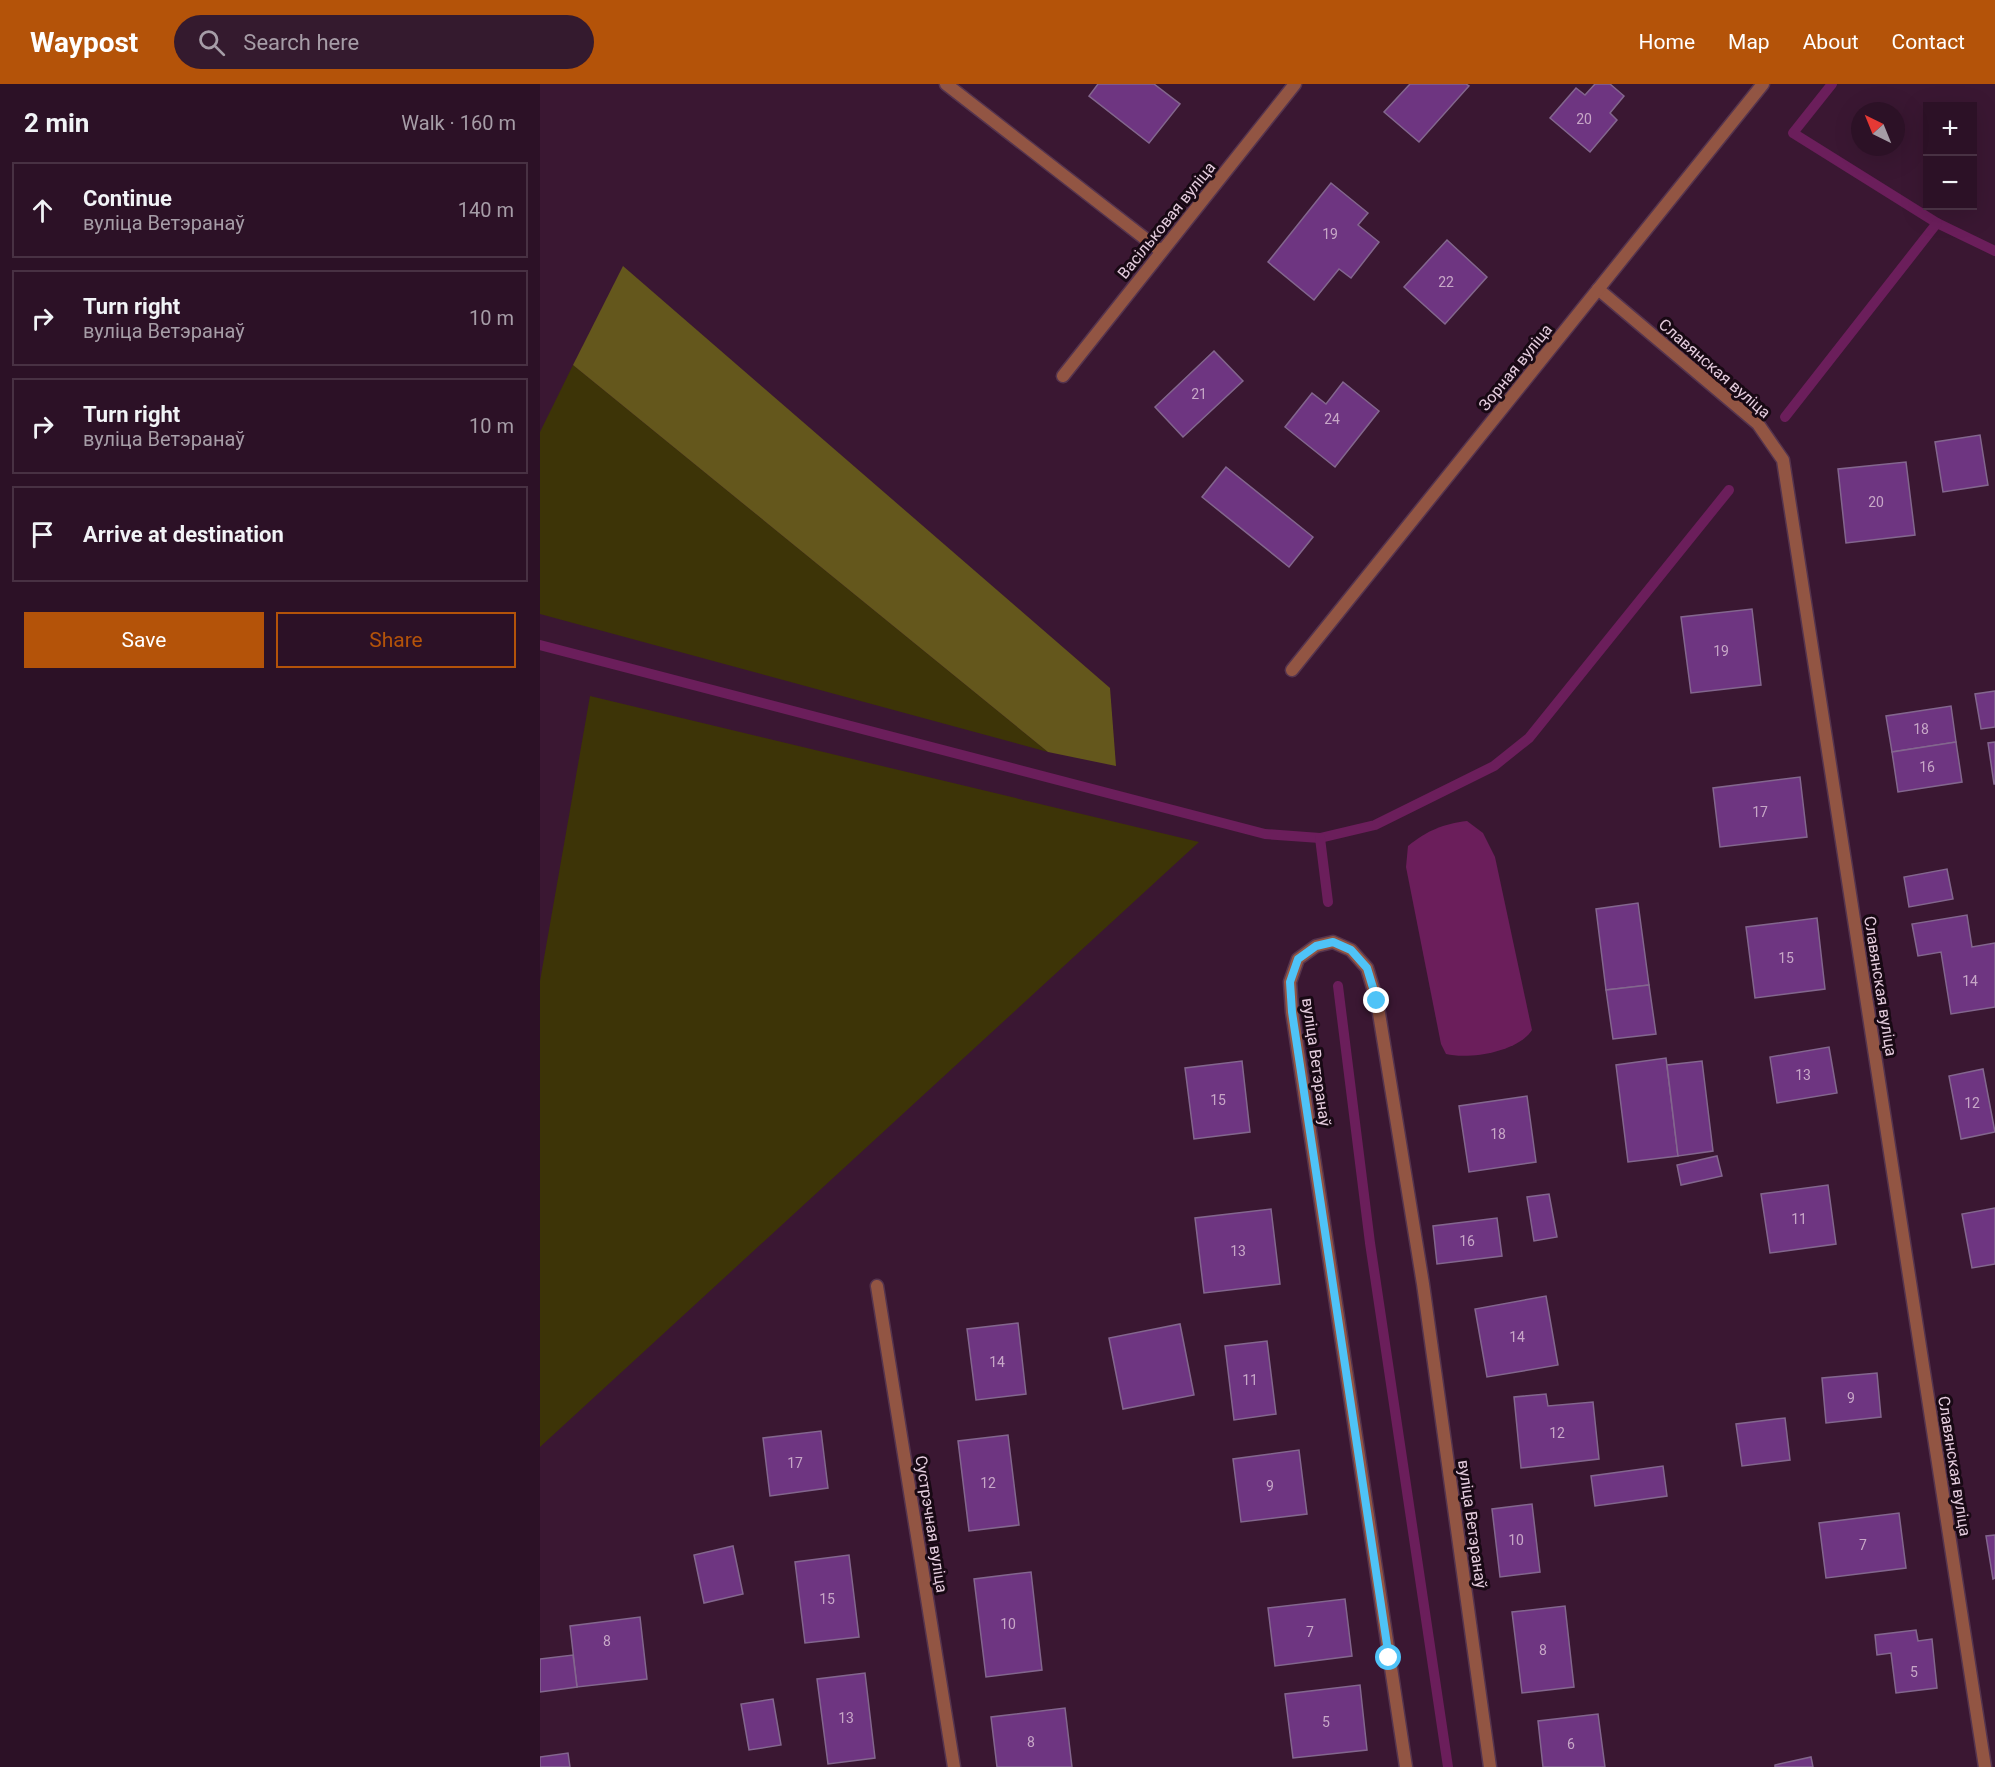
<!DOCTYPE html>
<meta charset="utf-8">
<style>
body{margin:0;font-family:Roboto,sans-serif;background:#341a2e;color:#f1f3f6}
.controls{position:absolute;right:18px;top:18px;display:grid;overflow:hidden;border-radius:0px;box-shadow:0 6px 24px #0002}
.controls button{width:54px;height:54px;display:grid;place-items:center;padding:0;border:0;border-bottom:2px solid #483143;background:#2c1126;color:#f1f3f6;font:30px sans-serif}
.compass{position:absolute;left:1311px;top:18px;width:54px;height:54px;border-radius:50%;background:#2c1126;box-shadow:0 6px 24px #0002;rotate:317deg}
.stop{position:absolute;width:18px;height:18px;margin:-14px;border:4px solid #4fc3f7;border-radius:50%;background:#fff}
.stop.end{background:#4fc3f7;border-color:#fff;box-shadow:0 2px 6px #0008}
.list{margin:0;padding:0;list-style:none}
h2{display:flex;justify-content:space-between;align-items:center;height:78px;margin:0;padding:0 24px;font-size:26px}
h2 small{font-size:20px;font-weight:400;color:#a69da7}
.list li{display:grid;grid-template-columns:39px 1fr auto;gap:18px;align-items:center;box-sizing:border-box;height:96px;margin:0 12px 12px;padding:0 12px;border:2px solid #483143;border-radius:0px}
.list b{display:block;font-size:22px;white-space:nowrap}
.list p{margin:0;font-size:20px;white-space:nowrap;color:#a69da7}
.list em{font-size:20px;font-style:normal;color:#a69da7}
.actions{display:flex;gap:12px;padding:18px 24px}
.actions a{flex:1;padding:14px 0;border:2px solid #b45309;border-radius:0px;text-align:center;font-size:21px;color:#b45309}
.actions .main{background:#b45309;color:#fff}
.icon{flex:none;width:33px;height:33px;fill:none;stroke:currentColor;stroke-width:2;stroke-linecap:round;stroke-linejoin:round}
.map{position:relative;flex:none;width:1455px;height:1683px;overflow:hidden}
header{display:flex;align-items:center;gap:36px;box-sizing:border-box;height:84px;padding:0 30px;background:#b45309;color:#fff}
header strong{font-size:28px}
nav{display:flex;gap:33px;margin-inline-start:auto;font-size:21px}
.search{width:420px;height:54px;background:#341a2e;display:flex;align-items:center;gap:15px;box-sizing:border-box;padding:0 21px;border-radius:33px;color:#a69da7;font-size:22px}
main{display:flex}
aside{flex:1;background:#2c1126}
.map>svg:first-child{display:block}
.green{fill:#3d3407}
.forest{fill:#64571c}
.water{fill:#6b1e5b}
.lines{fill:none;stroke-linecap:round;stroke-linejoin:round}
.stream{stroke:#6b1e5b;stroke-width:10}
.building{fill:#6e3581;stroke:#83668e;stroke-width:1.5}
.street-casing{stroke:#55344e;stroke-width:15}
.street{stroke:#925543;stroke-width:12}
.route{stroke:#4fc3f7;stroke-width:8}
.labels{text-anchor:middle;stroke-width:6;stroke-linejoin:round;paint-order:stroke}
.number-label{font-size:14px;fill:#c7a7c7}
.street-label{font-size:16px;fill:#e5cdde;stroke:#180914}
</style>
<header>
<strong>Waypost</strong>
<div class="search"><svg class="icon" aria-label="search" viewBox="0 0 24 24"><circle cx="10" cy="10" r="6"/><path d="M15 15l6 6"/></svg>Search here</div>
<nav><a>Home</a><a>Map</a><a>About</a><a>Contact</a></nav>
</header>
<main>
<aside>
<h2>2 min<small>Walk · 160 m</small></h2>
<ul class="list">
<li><svg class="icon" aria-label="ahead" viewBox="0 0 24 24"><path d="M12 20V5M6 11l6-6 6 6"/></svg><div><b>Continue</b><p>вуліца Ветэранаў</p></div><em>140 m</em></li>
<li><svg class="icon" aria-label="right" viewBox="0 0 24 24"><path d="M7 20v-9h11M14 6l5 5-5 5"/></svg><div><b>Turn right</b><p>вуліца Ветэранаў</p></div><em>10 m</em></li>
<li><svg class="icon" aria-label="right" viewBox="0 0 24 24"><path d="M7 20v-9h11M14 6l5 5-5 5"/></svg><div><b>Turn right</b><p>вуліца Ветэранаў</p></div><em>10 m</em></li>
<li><svg class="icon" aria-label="arrive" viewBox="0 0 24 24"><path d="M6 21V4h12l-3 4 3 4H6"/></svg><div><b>Arrive at destination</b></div></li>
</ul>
<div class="actions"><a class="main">Save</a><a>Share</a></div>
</aside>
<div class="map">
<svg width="1455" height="1683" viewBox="0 0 1455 1683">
<rect width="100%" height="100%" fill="#3a1732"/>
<g class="green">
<path d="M33,281l475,387 -508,-138v-182z"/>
<path d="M50,612l609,146 -659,605v-466z"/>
</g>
<path class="forest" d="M83,182l487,422 6,78 -68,-14 -475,-387z"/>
<path class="water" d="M927,737l16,12 12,24 37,173c-13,21 -62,30 -86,24l-5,-10 -35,-177 2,-21c20,-16 35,-22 59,-25z"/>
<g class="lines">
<g class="stream">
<path d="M1292,0l-39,49 144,90 58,28"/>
<path d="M1245,333l152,-194"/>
<path d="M0,561l725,189 55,4 55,-13 119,-59 35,-28 200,-248"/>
<path d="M780,754l8,64"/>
<path d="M798,902l32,257 78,524"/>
</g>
</g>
<g class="building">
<path d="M558,0h56l26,20 -31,39 -60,-47z"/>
<path d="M870,0h56l3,2 -50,56 -35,-30z"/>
<path d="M1055,0h15l14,12 -14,17 7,7 -27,32 -40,-34 26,-30 9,7z"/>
<path d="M791,99l37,30 -10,12 21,17 -28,36 -12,-9 -25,31 -46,-38z"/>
<path d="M907,156l40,37 -42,47 -41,-37z"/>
<path d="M674,267l29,30 -60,56 -28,-30z"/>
<path d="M803,298l36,29 -44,56 -50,-40 27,-34 14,11z"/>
<path d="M1440,351l8,50 -45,7 -8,-50z"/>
<path d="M1366,378l9,73 -69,8 -8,-74z"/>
<path d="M686,383l87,70 -24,30 -87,-70z"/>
<path d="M1212,525l9,76 -70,8 -10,-76z"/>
<path d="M1455,607v36l-14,2 -6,-35z"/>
<path d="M1411,622l5,36 -64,10 -6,-36z"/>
<path d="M1416,658l6,40 -64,10 -6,-40z"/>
<path d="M1455,658v42h-1l-6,-41z"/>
<path d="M1260,693l7,60 -87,10 -7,-59z"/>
<path d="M1407,785l6,30 -44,8 -5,-30z"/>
<path d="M1098,819l11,82 -43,5 -10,-81z"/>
<path d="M1427,831l5,32 23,-4v64l-44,7 -10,-62 -23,4 -6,-32z"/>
<path d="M1277,834l8,71 -70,9 -9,-71z"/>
<path d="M1109,901l7,49 -43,5 -7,-49z"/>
<path d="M1289,963l8,46 -60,10 -7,-46z"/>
<path d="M1126,974l12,98 -50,6 -12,-97z"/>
<path d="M702,977l8,71 -56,7 -9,-71z"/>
<path d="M1162,977l11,90 -35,5 -11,-91z"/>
<path d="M1443,985l12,63 -34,7 -12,-63z"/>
<path d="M987,1012l9,66 -67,10 -10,-66z"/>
<path d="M1177,1072l5,20 -41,9 -4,-20z"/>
<path d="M1288,1101l8,59 -66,9 -9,-59z"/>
<path d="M1009,1110l8,43 -23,4 -7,-44z"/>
<path d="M1455,1124v56l-23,4 -10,-54z"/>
<path d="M731,1125l9,75 -76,9 -9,-75z"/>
<path d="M957,1134l5,38 -65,8 -4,-38z"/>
<path d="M1006,1212l12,69 -71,12 -12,-68z"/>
<path d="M478,1239l8,71 -50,6 -9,-71z"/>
<path d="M640,1240l14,71 -71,14 -14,-71z"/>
<path d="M727,1257l9,73 -42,6 -9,-74z"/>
<path d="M1337,1289l4,44 -55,6 -4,-45z"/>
<path d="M1006,1310l2,12 45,-4 6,57 -78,9 -7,-71z"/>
<path d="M1245,1334l5,42 -48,6 -6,-42z"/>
<path d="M281,1347l7,57 -58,8 -7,-58z"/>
<path d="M468,1351l11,90 -50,6 -11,-90z"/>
<path d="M759,1366l8,64 -66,8 -8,-63z"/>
<path d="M1123,1382l4,30 -72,10 -4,-30z"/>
<path d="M992,1420l8,68 -40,5 -8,-68z"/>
<path d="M1359,1429l7,55 -80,10 -7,-55z"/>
<path d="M1455,1451v43l-2,1 -7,-43z"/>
<path d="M193,1462l10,48 -39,9 -10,-48z"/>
<path d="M309,1471l10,82 -54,6 -10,-81z"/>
<path d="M491,1488l11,98 -56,7 -12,-98z"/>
<path d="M805,1515l7,57 -77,10 -7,-58z"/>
<path d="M1025,1522l9,81 -52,6 -10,-81z"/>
<path d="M100,1533l7,62 -70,8 -7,-61z"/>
<path d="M1376,1546l2,11 14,-2 5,49 -41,5 -5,-40 -14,2 -2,-20z"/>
<path d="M33,1571l4,32 -37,5v-33z"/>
<path d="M325,1589l10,85 -47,6 -11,-85z"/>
<path d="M820,1601l7,65 -74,8 -8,-64z"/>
<path d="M233,1615l8,46 -32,5 -8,-46z"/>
<path d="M525,1624l7,59h-75l-6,-50z"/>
<path d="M1058,1630l7,53h-62l-5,-46z"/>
<path d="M28,1669l2,14h-30v-10z"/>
<path d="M1271,1673l2,10h-38v-2z"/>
</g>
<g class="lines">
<g class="street-casing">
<g id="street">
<path d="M406,0l215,167"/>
<path d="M1058,205l160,135 25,36 202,1307"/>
<path d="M523,292l232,-292"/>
<path d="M752,586l471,-586"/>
<path d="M337,1202l77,481"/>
<path d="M866,1683l-114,-755 -2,-30 8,-23 18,-13 17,-4 18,8 16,18 10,33 46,283 67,483"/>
</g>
</g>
<use href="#street" class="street"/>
</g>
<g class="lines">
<path class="route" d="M837,917l-10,-33 -16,-18 -18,-8 -17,4 -18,13 -8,23 2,30 97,646"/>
</g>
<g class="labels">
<g class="number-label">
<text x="1044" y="40">20</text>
<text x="790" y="155">19</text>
<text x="906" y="203">22</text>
<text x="659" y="315">21</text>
<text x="792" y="340">24</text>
<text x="1336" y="423">20</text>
<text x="1181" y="572">19</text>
<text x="1381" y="650">18</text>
<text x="1387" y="688">16</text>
<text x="1220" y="733">17</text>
<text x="1246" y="879">15</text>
<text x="1430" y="902">14</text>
<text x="1263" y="996">13</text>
<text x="678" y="1021">15</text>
<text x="1432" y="1024">12</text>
<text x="958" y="1055">18</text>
<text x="1259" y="1140">11</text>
<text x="927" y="1162">16</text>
<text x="698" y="1172">13</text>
<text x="977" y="1258">14</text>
<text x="457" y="1283">14</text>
<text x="710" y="1301">11</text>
<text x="1311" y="1319">9</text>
<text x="1017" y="1354">12</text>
<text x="255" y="1384">17</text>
<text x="448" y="1404">12</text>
<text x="730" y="1407">9</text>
<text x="976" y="1461">10</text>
<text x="1323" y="1466">7</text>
<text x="287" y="1520">15</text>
<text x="468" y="1545">10</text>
<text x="770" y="1553">7</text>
<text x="67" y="1562">8</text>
<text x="1003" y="1571">8</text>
<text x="1374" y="1593">5</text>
<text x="306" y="1639">13</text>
<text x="786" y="1643">5</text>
<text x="491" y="1663">8</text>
<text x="1031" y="1665">6</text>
</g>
<g class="street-label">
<text transform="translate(626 136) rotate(-51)" y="6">Васільковая вуліца</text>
<text transform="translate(975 283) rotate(-51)" y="6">Зорная вуліца</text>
<text transform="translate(1175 284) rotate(41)" y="6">Славянская вуліца</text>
<text transform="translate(1341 902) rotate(81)" y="6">Славянская вуліца</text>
<text transform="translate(777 978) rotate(82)" y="6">вуліца Ветэранаў</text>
<text transform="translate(1415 1382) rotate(81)" y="6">Славянская вуліца</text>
<text transform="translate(392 1440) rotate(81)" y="6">Сустрэчная вуліца</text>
<text transform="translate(933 1440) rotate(82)" y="6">вуліца Ветэранаў</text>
</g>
</g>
</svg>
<div class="controls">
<button>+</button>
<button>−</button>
</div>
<svg class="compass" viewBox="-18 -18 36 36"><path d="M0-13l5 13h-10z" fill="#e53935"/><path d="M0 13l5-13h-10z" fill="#a69da7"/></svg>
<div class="stop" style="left:849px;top:1574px"></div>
<div class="stop end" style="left:837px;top:917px"></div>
</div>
</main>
